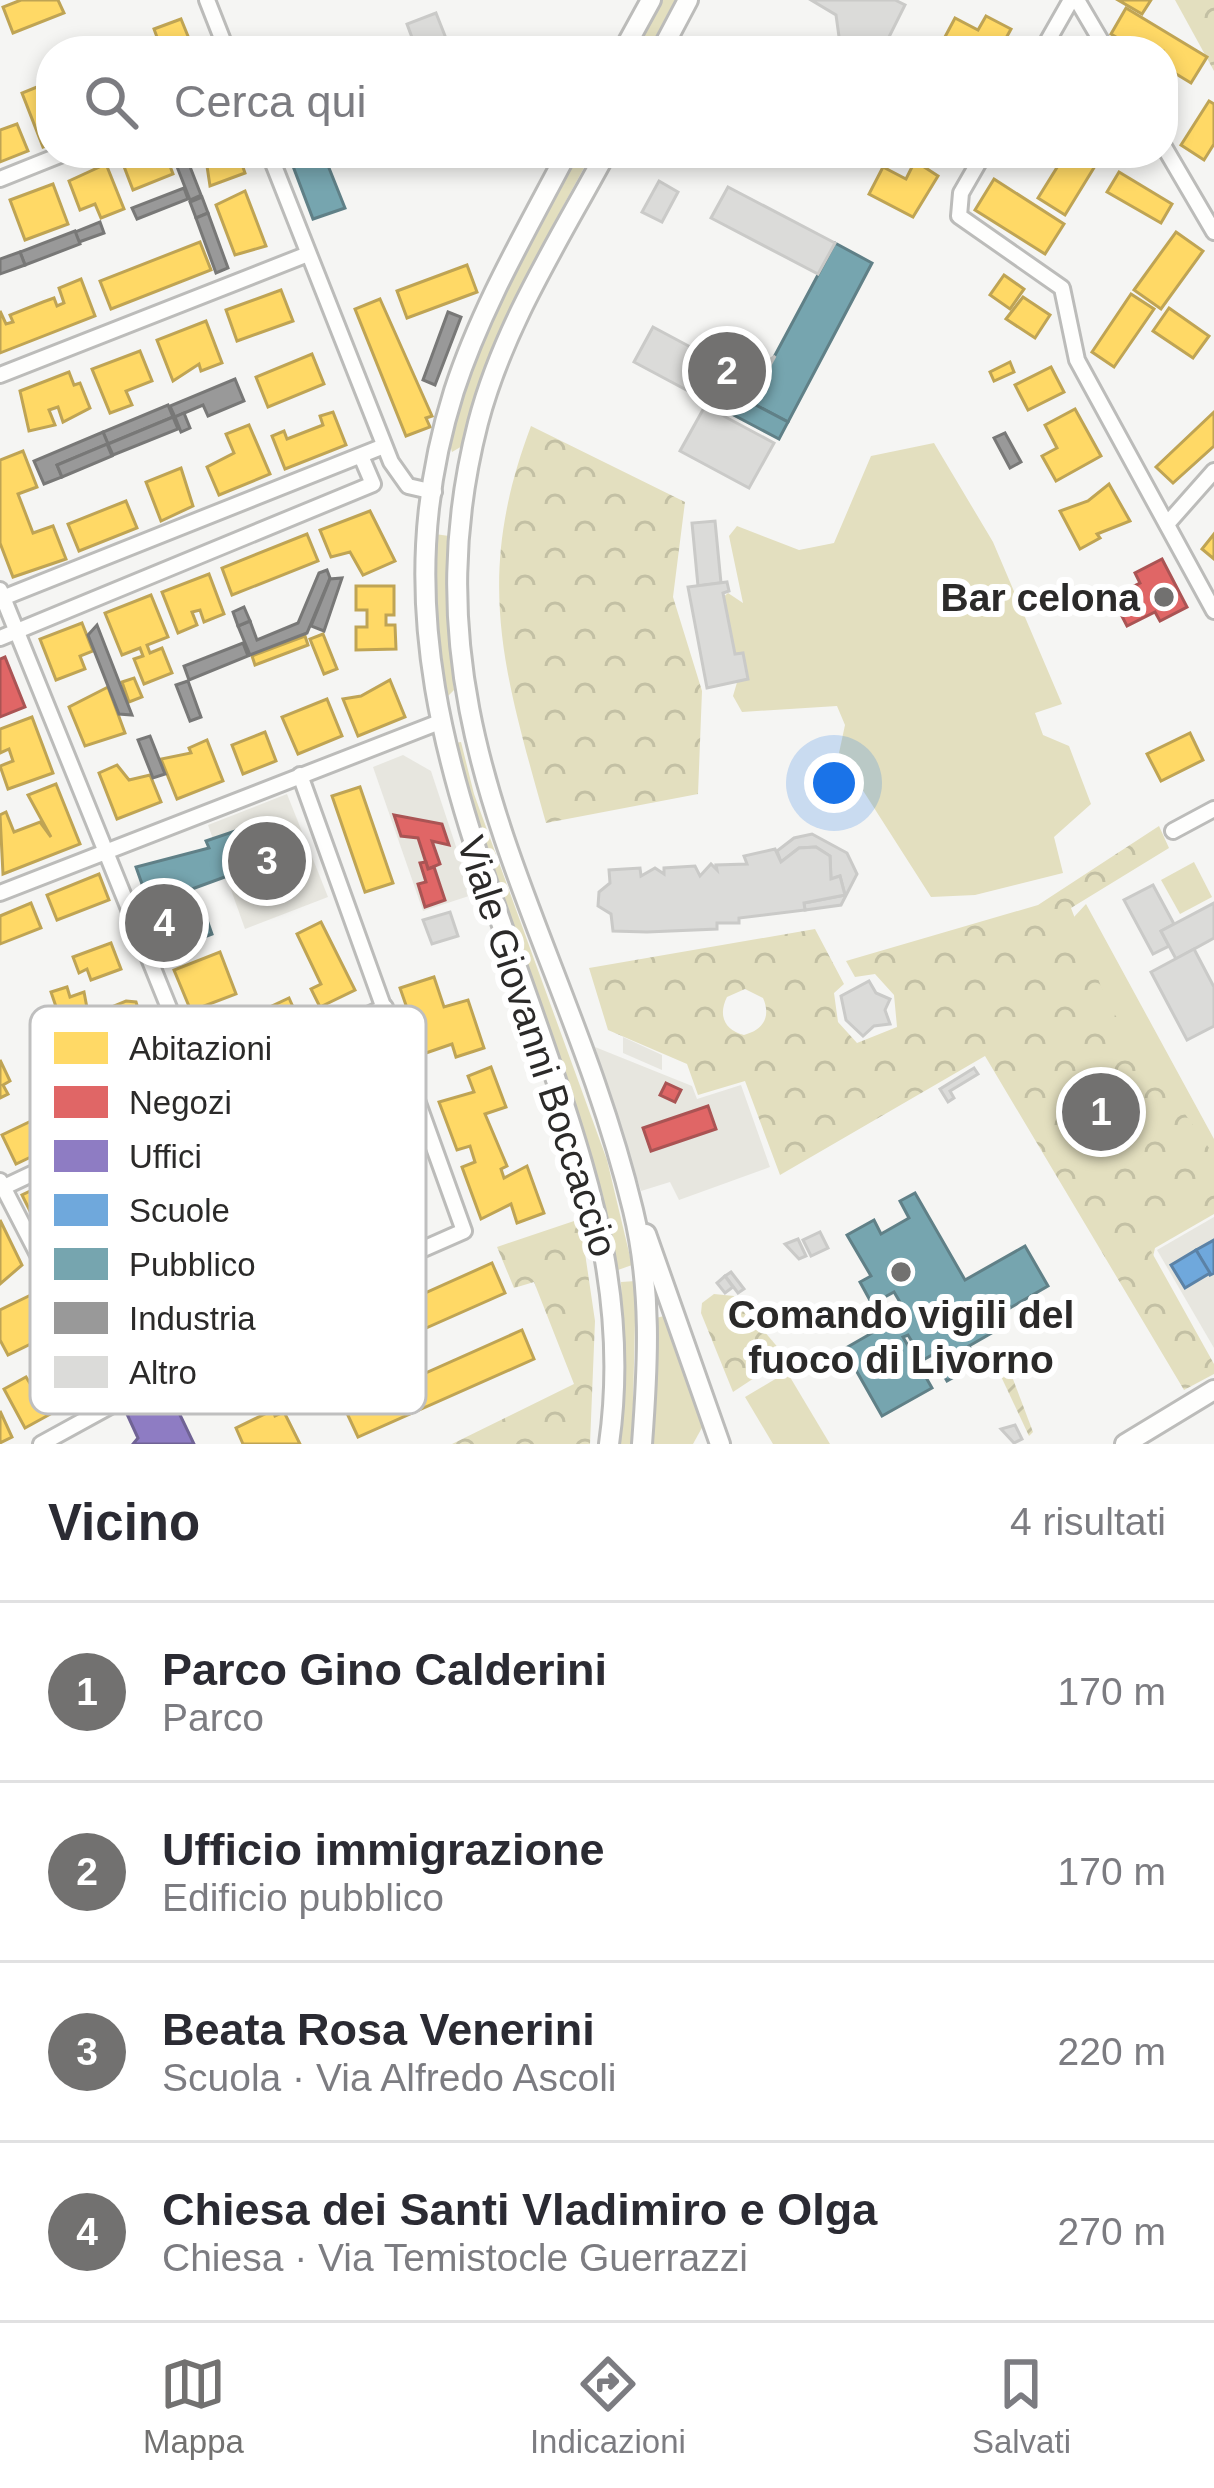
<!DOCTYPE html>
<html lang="it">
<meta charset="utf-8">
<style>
body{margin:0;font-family:Helvetica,sans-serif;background:#f7f7f7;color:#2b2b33}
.you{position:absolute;left:834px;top:783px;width:42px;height:42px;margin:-30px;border:9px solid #fff;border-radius:50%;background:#1a73e8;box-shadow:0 0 0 18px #1a73e833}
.badge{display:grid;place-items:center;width:78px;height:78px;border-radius:50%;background:#727170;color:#fff;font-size:39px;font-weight:700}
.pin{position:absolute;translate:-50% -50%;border:6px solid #fff;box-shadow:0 3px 12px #0006}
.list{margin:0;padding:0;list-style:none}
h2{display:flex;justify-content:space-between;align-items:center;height:156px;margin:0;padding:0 48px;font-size:51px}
h2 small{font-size:39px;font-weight:400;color:#7c7c81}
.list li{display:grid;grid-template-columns:78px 1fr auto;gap:36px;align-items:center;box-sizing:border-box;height:180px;padding:0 48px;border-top:3px solid #e1e1e2}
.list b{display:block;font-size:45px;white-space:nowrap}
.list p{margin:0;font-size:39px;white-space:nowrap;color:#7c7c81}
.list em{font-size:39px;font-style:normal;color:#7c7c81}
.icon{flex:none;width:66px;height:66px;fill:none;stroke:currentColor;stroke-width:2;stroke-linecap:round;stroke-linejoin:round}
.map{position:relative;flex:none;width:1214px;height:1444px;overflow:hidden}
.search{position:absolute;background:#fff;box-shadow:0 6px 18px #0003;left:36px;right:36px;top:36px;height:132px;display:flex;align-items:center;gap:30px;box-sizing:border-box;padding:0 42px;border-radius:48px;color:#7c7c81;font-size:45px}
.sheet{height:876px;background:#fff}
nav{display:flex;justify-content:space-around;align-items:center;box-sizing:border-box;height:168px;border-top:3px solid #e1e1e2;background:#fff;font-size:33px;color:#7c7c81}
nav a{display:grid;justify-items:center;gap:6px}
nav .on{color:#727170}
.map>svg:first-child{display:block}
.built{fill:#e7e6df}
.grass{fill:#e3dfbf}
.park{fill:url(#park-crowns);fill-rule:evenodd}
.garden{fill:url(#garden-furrows)}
.homes{fill:#ffd966;stroke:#bfa454;stroke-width:3}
.shops{fill:#e06666;stroke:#aa5454;stroke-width:3}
.offices{fill:#8e7cc3;stroke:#706395;stroke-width:3}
.schools{fill:#6fa8dc;stroke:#5b82a6;stroke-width:3}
.public{fill:#76a5af;stroke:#608087;stroke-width:3}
.industry{fill:#999;stroke:#787877;stroke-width:3}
.building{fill:#dbdbd9;stroke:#cacac8;stroke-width:3}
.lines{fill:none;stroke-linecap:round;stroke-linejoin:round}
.street-casing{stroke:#bcbcba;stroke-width:20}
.secondary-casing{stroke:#bcbcba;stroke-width:24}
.street{stroke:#fefefd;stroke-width:14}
.secondary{stroke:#fefefd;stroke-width:18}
.poi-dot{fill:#727170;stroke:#fff;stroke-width:4.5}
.labels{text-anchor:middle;stroke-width:12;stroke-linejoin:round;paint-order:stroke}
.poi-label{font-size:39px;font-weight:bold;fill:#2b2a29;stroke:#fff;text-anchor:end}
.street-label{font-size:39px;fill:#2b2a29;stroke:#fff}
.key{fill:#fff;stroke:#bfbfbf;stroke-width:3}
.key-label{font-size:33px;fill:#2b2a29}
</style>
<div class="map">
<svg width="1214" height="1444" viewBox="0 0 1214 1444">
<defs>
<pattern id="park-crowns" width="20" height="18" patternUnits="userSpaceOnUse" patternTransform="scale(3)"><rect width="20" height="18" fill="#e3dfbf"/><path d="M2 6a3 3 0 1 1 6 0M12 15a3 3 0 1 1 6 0" fill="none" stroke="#c3c0a4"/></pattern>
<pattern id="garden-furrows" width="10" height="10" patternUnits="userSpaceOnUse" patternTransform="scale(3)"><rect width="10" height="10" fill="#e3dfbf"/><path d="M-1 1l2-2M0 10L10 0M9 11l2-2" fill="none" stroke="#c3c0a4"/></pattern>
</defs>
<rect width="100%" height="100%" fill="#f5f5f3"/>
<g class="built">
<path d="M403,755l28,16 41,124 -49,16 -50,-144z"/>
<path d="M287,794l41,103 -83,32 -37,-104z"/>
<path d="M623,1037l39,18v15l-39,-17z"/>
<path d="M595,1047l97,39 5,13 44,-14 29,82 -91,33 -9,-18 -29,9z"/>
<path d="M1214,1217v131l-57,-98z"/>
</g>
<g class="grass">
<path d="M661,0h14l-27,51h-15z"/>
<path d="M578,153h14c-51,94 -105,187 -128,292l-12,7c-18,-54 96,-245 126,-299z"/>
<path d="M934,443l59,99 69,162 -27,9 8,22 26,11 22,58 -37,33 9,36 -88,22 -44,2 -92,-144 6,-28 -8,-19 -95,6 -9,-16 5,-17 -17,-80 7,-6 15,10 -14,-67 8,-10 62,24 35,-7 37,-87z"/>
<path d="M435,534l14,2 -2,86 7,68 -9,9 -12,-115z"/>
<path d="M461,742l13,52 133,366 25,105 -14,5c-36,-180 -113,-351 -168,-526z"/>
<path d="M1194,862l18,35 -32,17 -19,-34z"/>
<path d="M1086,904l128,235v75l-59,34 -3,13 -9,-2 -69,-342z"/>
<path d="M636,1281l-4,163h-14l6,-80 -3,-82z"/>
<path d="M664,1316l40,108 -11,20h-42l5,-126z"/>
<path d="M787,1372l43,72h-57l-28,-47z"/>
</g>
<g class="park">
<path d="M1175,0h39v71z"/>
<path d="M531,426l154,76 -12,95 29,94 -4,103 -152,29c-42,-151 -73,-244 -15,-397z"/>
<path d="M1159,826l10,22 -98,60 37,97 106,150v48l-68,39 68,122v10l-30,16 -199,-334 -205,119 -35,-94 -47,14 -11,-31 -79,-34 -19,-62 226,-39 29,55 -10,9 4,29 19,21 40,-16 -3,-32 -19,-21 -20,3 -9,-16 192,-56zM745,989l18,9c8,18 1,32 -19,37 -20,-5 -26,-20 -17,-38z"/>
<path d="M580,1219l15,102 -5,123h-138l122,-60 -40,-102 -20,6 -17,-41z"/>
<path d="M714,1294l20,2 52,61 -53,35 -32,-79 1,-10z"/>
</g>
<path class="garden" d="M1008,1366l25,66 -4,4 -31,-66z"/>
<g class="homes">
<path d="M21,0h37l6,13 -51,20 -10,-26z"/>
<path d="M1118,0h33l-9,14z"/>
<path d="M1126,8l81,49 -16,26 -28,-17v-15h-24l-28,-17z"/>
<path d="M986,16l25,13 -12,22 -61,-1 17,-32 23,12z"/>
<path d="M181,19l13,32h-32l-8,-22z"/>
<path d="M1056,39l21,12h-28z"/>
<path d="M37,87l10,23 4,-2v36l-8,3 -21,-54z"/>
<path d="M1209,101l5,3v40l-10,16 -23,-15z"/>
<path d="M17,124l11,27 -28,11v-32z"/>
<path d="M128,153h37l8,21 -40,16 -13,-34z"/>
<path d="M205,153h33l7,20 -35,13z"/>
<path d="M1066,153h37l-38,62 -27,-17z"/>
<path d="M915,161l23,15 -25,41 -44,-23 14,-27 23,12z"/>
<path d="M106,164l18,45 -23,9 -6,-14 -15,6 -11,-29z"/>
<path d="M1119,172l53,32 -11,19 -54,-31z"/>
<path d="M994,179l70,45 -19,30 -70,-44z"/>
<path d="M53,184l15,40 -43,16 -15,-40z"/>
<path d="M245,191l21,55 -31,9 -19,-50z"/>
<path d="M1176,232l27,19 -42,58 -27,-19z"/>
<path d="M200,242l11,28 -100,39 -11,-28z"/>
<path d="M467,265l10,27 -70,26 -10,-27z"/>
<path d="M1004,275l20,14 -14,20 -20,-14z"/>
<path d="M81,279l14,37 -95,37v-42l6,13 7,-2 -3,-7 33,-13 11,-4 3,8 7,-3 -5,-15z"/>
<path d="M281,290l12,31 -56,20 -11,-31z"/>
<path d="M1131,294l23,15 -40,58 -22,-15z"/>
<path d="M1023,297l27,18 -15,23 -29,-19z"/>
<path d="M380,299l52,117 -6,2 4,9 -24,9 -51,-127z"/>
<path d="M1169,308l40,28 -16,22 -40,-27z"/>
<path d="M206,321l16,42 -21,8 -2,-7 -26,17 -16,-41z"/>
<path d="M140,351l12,30 -26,10 6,14 -22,8 -18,-44z"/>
<path d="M312,354l12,30 -56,23 -12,-30z"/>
<path d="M1010,362l4,10 -20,9 -4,-9z"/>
<path d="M1051,367l13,25 -36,18 -13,-25z"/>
<path d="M69,372l5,13 6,-2 10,25 -27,14 -5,-15 -9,3 6,15 -26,6 -9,-40z"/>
<path d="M1075,409l26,47 -45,25 -14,-25 15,-8 -12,-23z"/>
<path d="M333,412l13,33 -61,24 -13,-33 12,-5 3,8 36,-14 -3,-9z"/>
<path d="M1214,412v34l-41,37 -17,-16z"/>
<path d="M249,425l21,49 -51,21 -12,-28 27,-14 -8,-19z"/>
<path d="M23,451l14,36 -19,7 15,39 20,-7 13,33 -53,18 -13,-34v-83z"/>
<path d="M181,468l12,38 -32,15 -15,-39z"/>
<path d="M1109,484l21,37 -33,13 3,4 -20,11 -20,-38 28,-10z"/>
<path d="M126,501l11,27 -58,23 -11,-27z"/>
<path d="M370,511l25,50 -32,14 -13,-23 -19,5 -11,-27z"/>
<path d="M307,534l11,27 -86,34 -10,-27z"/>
<path d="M1214,534v25l-12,-10z"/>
<path d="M209,574l15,40 -20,8 -4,-12 -8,2 5,13 -19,8 -16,-41z"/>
<path d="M356,586h38v29h-8v10h9l1,24 -40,1v-23h11v-17h-11z"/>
<path d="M151,595l17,42 -21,8 3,8 12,-5 10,25 -28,11 -10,-25 9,-3 -3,-8 -18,7 -17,-42z"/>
<path d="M82,623l11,28 -13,5 5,13 -29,11 -16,-41z"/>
<path d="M323,634l14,35 -13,5 -14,-35z"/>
<path d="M305,636l3,9 -53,20 -3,-9z"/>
<path d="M134,678l8,19 -13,5 -7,-20z"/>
<path d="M390,680l15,37 -47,19 -15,-37 18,-3z"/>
<path d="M108,687l17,46 -40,13 -16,-39z"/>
<path d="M327,699l15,37 -44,18 -16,-37z"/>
<path d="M32,717l21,56 -45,16 -8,-23 13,-5 -4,-12 -9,4v-24z"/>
<path d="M265,732l11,29 -33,13 -11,-29z"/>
<path d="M1190,733l13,27 -42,21 -14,-27z"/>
<path d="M207,740l16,41 -46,18 -16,-40 30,-6 -2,-5z"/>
<path d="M117,765l12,15 21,-5 11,27 -44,17 -18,-46z"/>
<path d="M56,784l24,60 -77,30 -3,-59 6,-3 8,20 26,-10 11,15 -23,-42z"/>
<path d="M360,787l33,96 -28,9 -33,-96z"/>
<path d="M99,874l10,26 -52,20 -10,-25z"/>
<path d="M31,903l10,25 -41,16v-28z"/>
<path d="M321,922l34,68 -35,17 -9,-18 10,-5 -24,-50z"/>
<path d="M111,943l10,26 -30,11 -4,-11 -8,4 -6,-16z"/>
<path d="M220,952l16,42 -45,17 -17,-41z"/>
<path d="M434,977l10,30 24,-7 16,48 -28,9 -4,-13 -29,10 -23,-66z"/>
<path d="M67,987l3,10 14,-5 7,37 -23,13 -17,-50z"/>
<path d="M289,998l13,29 -97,48 -19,-48 26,-10 7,14z"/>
<path d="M126,1001l10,1 11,36 -37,15 -9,-23 14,-5 -6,-17z"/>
<path d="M0,1060l10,21 -7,4 5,9 -8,4z"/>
<path d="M491,1067l15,40 -21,7 22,52 -6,3 3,9 23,-12 17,47 -27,10 -6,-19 -30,15 -19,-52 13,-5 -5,-16 -13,4 -18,-48 35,-10 -6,-16z"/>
<path d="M46,1114l14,29 -44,21 -14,-29z"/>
<path d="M70,1172l13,25 -22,11 6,11 10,-4 22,45 -7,4 3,6 19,-9 12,23 -49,25 -12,-24 10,-5 -3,-6 -5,2 -23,-45 5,-3 -5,-11 -9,4 -13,-26z"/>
<path d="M0,1220l22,45 -22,19z"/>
<path d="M492,1263l13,30 -176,78 -13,-29z"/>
<path d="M33,1294l18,40 -43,21 -8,-15v-30z"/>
<path d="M522,1330l12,29 -176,78 -13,-28z"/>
<path d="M65,1357l20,38 -60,33 -21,-39 22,-12 5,8z"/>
<path d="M273,1410l2,6 9,-4 16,32h-57l-7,-16z"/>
<path d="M0,1411l12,26 -12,6z"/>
</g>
<g class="shops">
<path d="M1162,559l25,48 -27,14 -5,-9 -28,14 -15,-29 28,-14 -5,-10z"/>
<path d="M5,657l20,50 -25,10v-58z"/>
<path d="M394,815l48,9 7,21 -17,-4 8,23 -12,5 -10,-31 -17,-2z"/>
<path d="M426,862l2,7 6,-2 11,33 -20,7 -7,-23 8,-2 -6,-19z"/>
<path d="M666,1083l15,7 -6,12 -15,-7z"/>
<path d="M708,1106l8,23 -65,22 -8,-23z"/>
</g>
<path class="offices" d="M169,1392l25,52h-61l5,-6 -12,-26z"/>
<g class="schools">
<path d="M1214,1240v33l-4,2 -14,-25z"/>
<path d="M1196,1250l14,23 -25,15 -14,-23z"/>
</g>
<g class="public">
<path d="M288,153h35l22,55 -32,11z"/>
<path d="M835,243l37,20 -84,159 -38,-20z"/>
<path d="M726,366l34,18 -10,18 38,20 -9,17 -72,-38z"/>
<path d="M235,831l20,35 -74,27 4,12 15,-5 12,34 -45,17 -11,-42 16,-6 -3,-10 -21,8 -12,-34 73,-19 -3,-7z"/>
<path d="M915,1193l50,87 60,-34 23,40 -57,33 6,11 -28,16 10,17 -32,18 -15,-26 -9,5 -15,-25 -5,2 29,51 -50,28 -38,-67 47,-27 3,6 16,-9 -16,-27 -22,12 -12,-22 11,-6 -24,-41 27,-15 7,14 28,-16 -9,-17z"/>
</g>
<g class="industry">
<path d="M185,154l16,41 -11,5 -16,-41z"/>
<path d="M184,188l4,11 -51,20 -5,-11z"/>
<path d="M202,197l6,16 -12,5 -6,-16z"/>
<path d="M208,213l20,55 -12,5 -20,-55z"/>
<path d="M100,222l4,11 -25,9 -4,-10z"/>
<path d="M75,231l5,13 -55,21 -5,-13z"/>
<path d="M20,252l5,13 -25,9v-15z"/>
<path d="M448,312l13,5 -26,68 -12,-5z"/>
<path d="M235,379l9,22 -36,15 -5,-11 -28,12 -5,-11z"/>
<path d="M168,405l5,12 -65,27 -5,-12z"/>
<path d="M184,413l6,15 -9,4 -6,-15z"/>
<path d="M173,417l5,12 -65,26 -5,-11z"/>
<path d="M103,432l5,12 -51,21 5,12 -18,7 -10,-23z"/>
<path d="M1005,433l16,29 -11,6 -16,-30z"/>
<path d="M107,444l5,12 -50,21 -5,-12z"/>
<path d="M327,570l3,8 -23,55 -57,22 -12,-29 12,-5 7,19 41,-17 21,-50z"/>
<path d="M342,578l-18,53 -13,-5 19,-47z"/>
<path d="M244,607l6,14 -12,5 -5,-14z"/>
<path d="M97,625l35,90 -13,-1 -31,-79z"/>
<path d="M243,643l5,13 -59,24 -5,-14z"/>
<path d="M188,681l13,36 -11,4 -14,-36z"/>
<path d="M150,736l15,38 -12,4 -15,-38z"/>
</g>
<g class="building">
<path d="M811,0h84l10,5 -23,46h-41l-5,-36z"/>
<path d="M436,13l15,38h-34l-10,-27z"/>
<path d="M659,181l19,11 -16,30 -20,-10z"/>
<path d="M728,187l107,56 -17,31 -107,-56z"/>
<path d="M653,327l73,39 -19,35 -73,-39z"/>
<path d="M775,356l-15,28 -14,-8 8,-5z"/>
<path d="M705,406l69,37 -25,45 -69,-37z"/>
<path d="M715,521l6,62 -23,3 -6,-63z"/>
<path d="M727,582l2,9 -6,2 12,61 8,-1 5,26 -41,9 -19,-101z"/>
<path d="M812,834l35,19 10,21 -16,31 -36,5 -1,-7 41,-8 -5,-19 -9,3 -1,-23 -14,-9 -17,1 -18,14 -4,-11 17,-13z"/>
<path d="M816,847l14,9 1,23 9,-3 5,19 -41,8 1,7 -66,8v5h-22v6l-70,3 -34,-1 -2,-17 -13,-8 1,-14 11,-9 -1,-13 31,-2 1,8 14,-8 9,6v-6l31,-2 5,10 11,-12 6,6 -1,-5 31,-1 -3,-8 31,-7 6,13 18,-14z"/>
<path d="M1153,885l21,39 -13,7 8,15 -16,8 -29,-54z"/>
<path d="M1214,903v35l-38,21 -15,-28z"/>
<path d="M450,912l8,24 -26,8 -9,-24z"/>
<path d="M1194,949l20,38v39l-27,14 -36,-68z"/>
<path d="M869,981l7,12 14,6 -5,11 5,14 -16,2 -11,10 -17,-16 -5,-24z"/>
<path d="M974,1068l4,6 -28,17 4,7 -6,4 -8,-13z"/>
<path d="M820,1232l8,16 -17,8 -8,-16z"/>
<path d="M798,1239l8,17 -7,3 -14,-15z"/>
<path d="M731,1272l13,17 -6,4 -13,-17z"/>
<path d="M725,1276l8,11 -8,6 -8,-10z"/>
<path d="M1015,1425l7,14 -8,4 -13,-14z"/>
</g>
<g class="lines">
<g class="street-casing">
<g id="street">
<path d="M207,0l20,51"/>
<path d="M1077,0l30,51"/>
<path d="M1042,51l29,-51"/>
<path d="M1163,145l51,87"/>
<path d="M269,153l122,309 17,24 26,6"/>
<path d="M984,153l-23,40 -2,23 103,72 15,72 137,251"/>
<path d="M0,179l65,-26"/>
<path d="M0,375l308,-121"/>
<path d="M1167,524l47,-53"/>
<path d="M0,590l290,717"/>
<path d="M0,599l384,-153"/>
<path d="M0,638l373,-154 -12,-28"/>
<path d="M1173,831l41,-22"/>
<path d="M0,893l437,-170"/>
<path d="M0,1181l115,223"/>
<path d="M0,1189l385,-182"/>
<path d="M41,1444l246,-135 177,-78 -164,-456"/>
</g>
</g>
<g class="secondary-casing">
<g id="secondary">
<path d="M623,51l28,-51"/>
<path d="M661,51l27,-51"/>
<path d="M567,153c-41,78 -86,155 -113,238 -79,250 22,449 99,680 42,125 75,239 56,373"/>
<path d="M606,153c-47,87 -103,174 -128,270 -79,309 87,505 155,787 19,78 15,155 9,234"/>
<path d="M646,1234l74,210"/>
<path d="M1125,1444l89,-54"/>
</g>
</g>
<use href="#street" class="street"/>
<use href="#secondary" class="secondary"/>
</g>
<g class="poi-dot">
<circle cx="1164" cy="597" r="12"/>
<circle cx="901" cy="1272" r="12"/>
</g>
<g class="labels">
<g class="poi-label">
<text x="1140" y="611">Bar celona</text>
<text x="901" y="1328" text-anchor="middle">Comando vigili del<tspan x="901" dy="45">fuoco di Livorno</tspan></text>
</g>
<g class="street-label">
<text transform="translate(538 1046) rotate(72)" y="14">Viale Giovanni Boccaccio</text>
</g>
</g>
<rect x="30" y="1006" width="396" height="408" rx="18" class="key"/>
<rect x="54" y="1032" width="54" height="32" fill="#ffd966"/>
<rect x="54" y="1086" width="54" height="32" fill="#e06666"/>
<rect x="54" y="1140" width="54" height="32" fill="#8e7cc3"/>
<rect x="54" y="1194" width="54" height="32" fill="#6fa8dc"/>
<rect x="54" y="1248" width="54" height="32" fill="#76a5af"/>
<rect x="54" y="1302" width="54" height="32" fill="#999"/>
<rect x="54" y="1356" width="54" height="32" fill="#dbdbd9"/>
<g class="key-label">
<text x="129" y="1060">Abitazioni</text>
<text x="129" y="1114">Negozi</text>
<text x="129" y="1168">Uffici</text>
<text x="129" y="1222">Scuole</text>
<text x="129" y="1276">Pubblico</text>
<text x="129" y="1330">Industria</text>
<text x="129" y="1384">Altro</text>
</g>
</svg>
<div class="you"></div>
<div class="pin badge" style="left:1101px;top:1112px">1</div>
<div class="pin badge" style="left:727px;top:371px">2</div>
<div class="pin badge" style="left:267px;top:861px">3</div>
<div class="pin badge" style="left:164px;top:923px">4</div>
<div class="search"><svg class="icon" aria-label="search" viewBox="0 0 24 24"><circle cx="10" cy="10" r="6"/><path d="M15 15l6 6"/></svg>Cerca qui</div>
</div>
<section class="sheet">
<h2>Vicino<small>4 risultati</small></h2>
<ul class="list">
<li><span class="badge">1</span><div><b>Parco Gino Calderini</b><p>Parco</p></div><em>170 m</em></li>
<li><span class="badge">2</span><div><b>Ufficio immigrazione</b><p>Edificio pubblico</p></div><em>170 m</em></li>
<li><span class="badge">3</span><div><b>Beata Rosa Venerini</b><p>Scuola · Via Alfredo Ascoli</p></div><em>220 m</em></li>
<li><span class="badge">4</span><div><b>Chiesa dei Santi Vladimiro e Olga</b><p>Chiesa · Via Temistocle Guerrazzi</p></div><em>270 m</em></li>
</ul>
</section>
<nav>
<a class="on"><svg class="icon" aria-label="map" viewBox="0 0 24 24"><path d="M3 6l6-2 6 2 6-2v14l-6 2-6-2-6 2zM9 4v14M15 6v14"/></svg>Mappa</a>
<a><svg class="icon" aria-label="directions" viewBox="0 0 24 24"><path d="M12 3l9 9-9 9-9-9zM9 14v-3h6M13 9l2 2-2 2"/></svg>Indicazioni</a>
<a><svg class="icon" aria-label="saved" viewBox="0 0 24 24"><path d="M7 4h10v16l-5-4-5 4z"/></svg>Salvati</a>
</nav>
